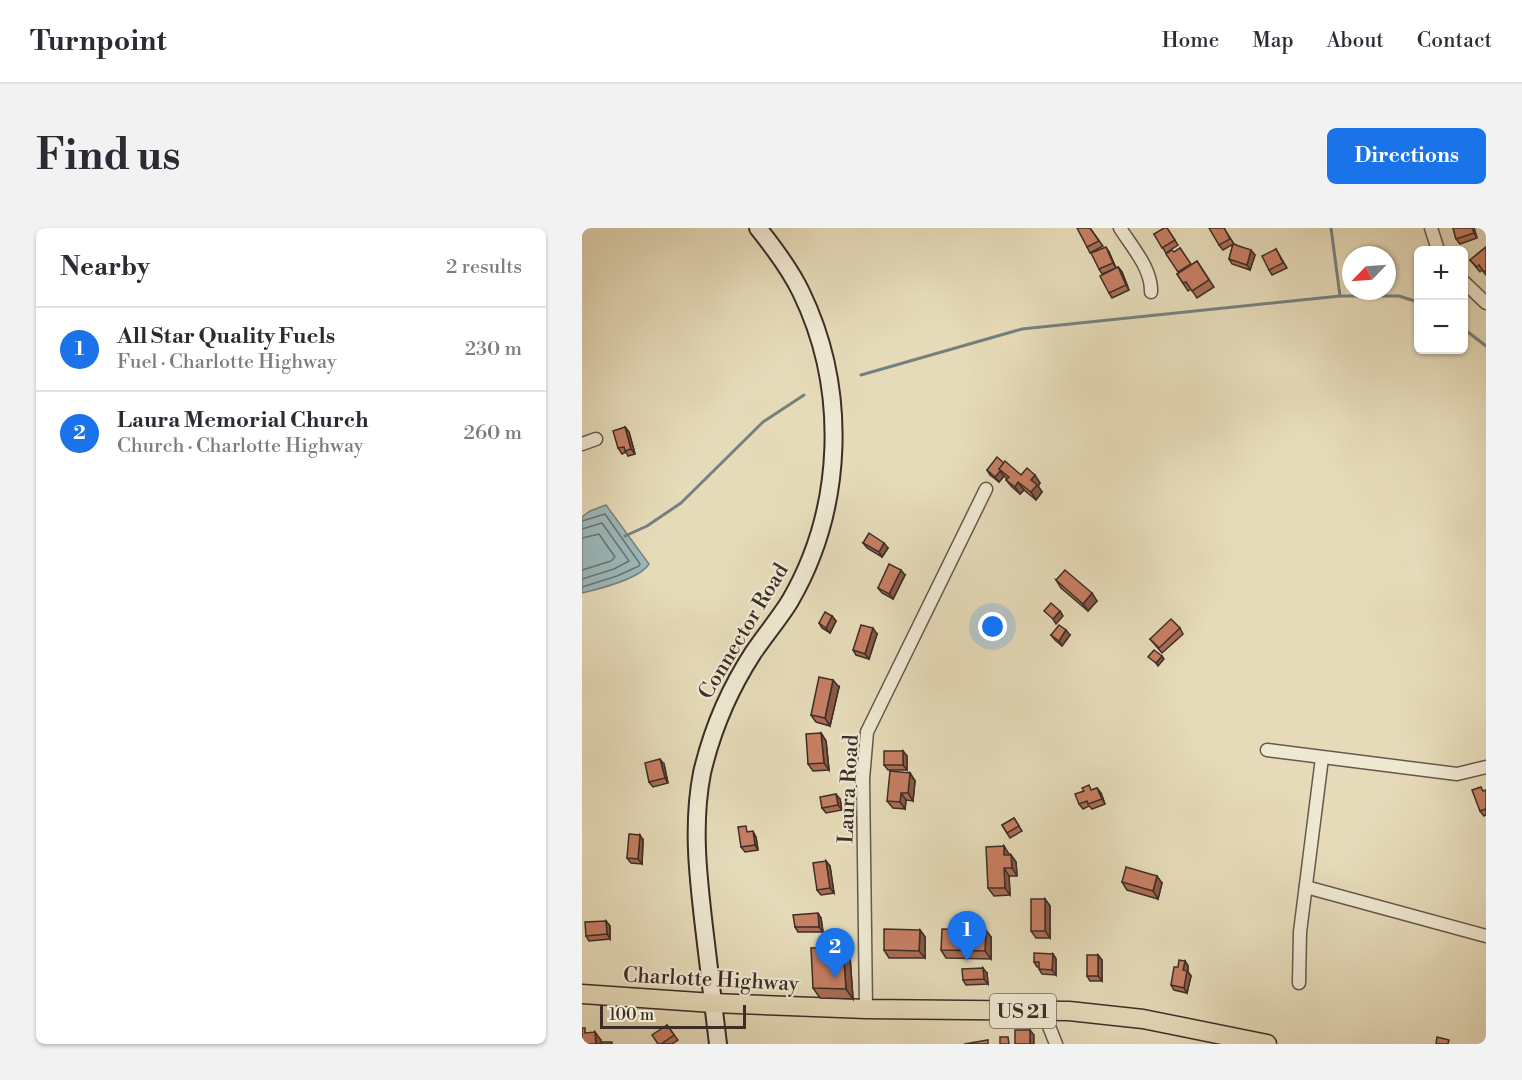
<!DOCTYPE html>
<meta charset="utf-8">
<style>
body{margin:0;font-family:"Libre Bodoni",serif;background:#f2f2f3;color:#2b2b33}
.controls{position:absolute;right:18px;top:18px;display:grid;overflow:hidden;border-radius:9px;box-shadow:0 2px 4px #0004}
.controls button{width:54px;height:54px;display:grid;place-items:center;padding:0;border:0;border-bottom:2px solid #e1e1e2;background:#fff;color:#2b2b33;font:30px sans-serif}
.compass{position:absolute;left:760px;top:18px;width:54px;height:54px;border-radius:50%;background:#fff;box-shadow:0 2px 4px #0004;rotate:245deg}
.scale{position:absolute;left:18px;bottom:15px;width:146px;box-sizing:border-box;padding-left:6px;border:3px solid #3c2e27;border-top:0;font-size:16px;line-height:21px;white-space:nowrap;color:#3c2e27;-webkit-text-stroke:4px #efe8d2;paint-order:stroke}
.you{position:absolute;left:411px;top:399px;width:21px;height:21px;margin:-15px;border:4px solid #fff;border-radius:50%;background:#1a73e8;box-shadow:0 0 0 9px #1a73e833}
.badge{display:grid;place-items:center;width:39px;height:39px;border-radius:50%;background:#1a73e8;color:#fff;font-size:20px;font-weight:700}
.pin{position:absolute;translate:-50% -50px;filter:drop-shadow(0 2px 3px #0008)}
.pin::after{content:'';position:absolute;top:32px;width:21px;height:18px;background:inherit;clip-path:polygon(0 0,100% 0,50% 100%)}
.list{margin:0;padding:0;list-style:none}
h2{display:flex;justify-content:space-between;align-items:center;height:78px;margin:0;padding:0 24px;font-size:26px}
h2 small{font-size:20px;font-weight:400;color:#7c7c81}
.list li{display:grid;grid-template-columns:39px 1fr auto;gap:18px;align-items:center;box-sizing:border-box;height:84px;padding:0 24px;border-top:2px solid #e1e1e2}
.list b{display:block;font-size:22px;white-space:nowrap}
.list p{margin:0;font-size:20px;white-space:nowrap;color:#7c7c81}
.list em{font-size:20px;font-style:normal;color:#7c7c81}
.map{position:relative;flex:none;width:904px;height:816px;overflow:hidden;border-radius:9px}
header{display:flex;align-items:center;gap:36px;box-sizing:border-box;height:84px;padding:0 30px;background:#fff;border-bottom:2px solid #e1e1e2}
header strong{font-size:28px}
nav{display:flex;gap:33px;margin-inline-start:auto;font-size:21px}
.intro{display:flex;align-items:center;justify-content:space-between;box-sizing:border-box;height:144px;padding:0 36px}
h1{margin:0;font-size:42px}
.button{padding:15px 27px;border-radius:9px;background:#1a73e8;color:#fff;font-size:21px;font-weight:700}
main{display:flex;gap:36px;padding:0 36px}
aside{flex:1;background:#fff;border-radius:9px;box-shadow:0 2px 4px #0004}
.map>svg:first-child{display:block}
.water{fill:#9bb8ba;stroke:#75817f;stroke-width:1.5}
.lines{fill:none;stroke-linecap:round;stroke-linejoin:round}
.shore{stroke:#6c7370;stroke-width:1.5}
.stream{stroke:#75817f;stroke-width:3}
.street-casing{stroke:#66594c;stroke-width:15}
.secondary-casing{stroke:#3c2e27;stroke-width:20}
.primary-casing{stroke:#3c2e27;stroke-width:21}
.street{stroke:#efe8d2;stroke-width:12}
.secondary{stroke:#efe8d2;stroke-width:16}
.primary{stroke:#e6dbb9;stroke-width:18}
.wall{fill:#ab6d55;stroke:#3c2e27;stroke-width:1.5}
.shaded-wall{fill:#8b5945;stroke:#3c2e27;stroke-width:1.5}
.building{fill:#c77f63;stroke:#3c2e27;stroke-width:1.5}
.labels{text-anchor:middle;stroke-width:4.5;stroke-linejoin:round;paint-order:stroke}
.shield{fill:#efe8d2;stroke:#72665a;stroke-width:1.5}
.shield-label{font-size:20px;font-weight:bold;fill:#3c2e27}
.street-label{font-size:21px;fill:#3c2e27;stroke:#efe8d2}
</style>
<header>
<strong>Turnpoint</strong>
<nav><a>Home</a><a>Map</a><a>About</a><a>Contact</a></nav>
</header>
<div class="intro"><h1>Find us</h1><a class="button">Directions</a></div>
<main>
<aside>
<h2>Nearby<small>2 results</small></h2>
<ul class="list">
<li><span class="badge">1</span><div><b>All Star Quality Fuels</b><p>Fuel · Charlotte Highway</p></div><em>230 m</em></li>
<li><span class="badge">2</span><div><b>Laura Memorial Church</b><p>Church · Charlotte Highway</p></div><em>260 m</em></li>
</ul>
</aside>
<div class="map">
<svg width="904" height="816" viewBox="0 0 904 816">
<rect width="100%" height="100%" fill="#e6dbb9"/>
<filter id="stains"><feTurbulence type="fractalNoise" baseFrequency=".00333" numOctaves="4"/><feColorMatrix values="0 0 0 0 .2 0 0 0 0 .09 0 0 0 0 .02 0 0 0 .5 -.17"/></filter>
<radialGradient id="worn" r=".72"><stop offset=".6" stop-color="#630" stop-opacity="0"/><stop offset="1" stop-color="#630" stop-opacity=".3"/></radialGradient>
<path class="water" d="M24,277l43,59c-9,15 -50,25 -67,29v-76l8,-6z"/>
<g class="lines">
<g class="shore">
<path d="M0,293l23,-7 35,50 -1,2 -22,10 -35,11"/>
<path d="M0,301l20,-6 27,38 -15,8 -32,10"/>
<path d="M0,310l17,-4 16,23 -4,4 -29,9"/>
</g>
<g class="stream">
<path d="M749,0l9,68"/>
<path d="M882,101l22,17"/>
<path d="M279,147l161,-46 318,-33h59l19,6"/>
<path d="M43,308l22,-10 34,-23 82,-81 41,-27"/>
</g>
<g class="street-casing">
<g id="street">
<path d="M538,0c12,19 32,41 31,64"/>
<path d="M849,0l7,22"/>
<path d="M882,54l22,21"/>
<path d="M0,216l14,-5"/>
<path d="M685,522l190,24 29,-7"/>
<path d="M724,659l180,49"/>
<path d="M717,755l1,-51 22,-174"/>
<path d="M284,781l-3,-230 4,-47 119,-243"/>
<path d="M461,783l13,33"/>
</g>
</g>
<g class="secondary-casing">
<path id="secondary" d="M136,816c-5,-39 -9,-78 -14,-117 -6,-51 -12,-103 -2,-154 10,-43 27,-83 51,-120 12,-18 26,-34 37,-52 54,-93 58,-212 11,-309 -11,-23 -27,-44 -43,-64"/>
</g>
<g class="primary-casing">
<path id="primary" d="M0,766l131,9 153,6 203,2 74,8 124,25"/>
</g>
<use href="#street" class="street"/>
<use href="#secondary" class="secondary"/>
<use href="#primary" class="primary"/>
</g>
<g class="wall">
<path d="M508,0l13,18 -13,7 -3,-6z"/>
<path d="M585,0l11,17 -12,8 -12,-19z"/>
<path d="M642,0l10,16 21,11 -5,15 -18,-6 -3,-5 4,-15 -10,6 -4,-5z"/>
<path d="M871,0h21l3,10 -17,6 -4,-5z"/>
<path d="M904,19v28l-4,-5 -2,2 -10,-12z"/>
<path d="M598,20l11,17 6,-4 17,26 -17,11 -6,-9 -3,2 -11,-17 2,-1 -5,-21z"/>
<path d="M694,21l11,19 -15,7 -3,-5z"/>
<path d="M527,24l7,16 2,-1 4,5 7,18 -17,8 -3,-5 7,-25 -14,6 -3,-5z"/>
<path d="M43,199l4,5 6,22 -7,2 -2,-4 -4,2 -4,-6z"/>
<path d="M422,235l17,12 19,8 -2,3 4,6 -6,8 -12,-10 -4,4 -8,-7 -6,-7 1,-1 -3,-3 -5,6 -9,-7 -3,-5z"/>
<path d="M281,315l25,5 -6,9 -15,-9z"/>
<path d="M323,347l-12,24 -11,-6 -4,-5z"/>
<path d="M474,352l41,21 -9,10 -27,-23z"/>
<path d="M250,388l4,5 -6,12 -8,-5 -3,-5z"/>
<path d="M598,400l3,6 -21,19 -12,-14z"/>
<path d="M295,406l-8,25 -13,-4 -3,-5z"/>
<path d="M469,407h19l-8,11 -7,-6z"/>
<path d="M257,459l-9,39 -14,-4 -5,-7z"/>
<path d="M239,505l5,8 3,29 -16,1 -5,-7z"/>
<path d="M321,523l4,5v14h-19l-4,-5z"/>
<path d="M82,536l4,19 -15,4 -4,-5z"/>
<path d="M328,545l5,8 -2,20 -7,-1 -1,9 -12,-1 -6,-7z"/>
<path d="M515,560l4,5 4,11 -13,5 -3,-3 -6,3 -4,-5 13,-14z"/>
<path d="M904,562v25l-2,1 -4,-5 4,-20z"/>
<path d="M258,571l2,11 -16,3 -4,-5z"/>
<path d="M432,590l8,13 -12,7 -8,-13z"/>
<path d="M167,603v1l7,5 2,13 -13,2 -4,-5z"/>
<path d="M61,612l-1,24 -11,-1 -4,-5z"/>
<path d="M422,618l5,9h2l5,7 1,14h-8l1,19 -16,1 -6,-8z"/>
<path d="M244,633l4,5 4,27 -13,2 -4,-5z"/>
<path d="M540,654l40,1 -4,16 -31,-9z"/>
<path d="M463,671l5,7v32h-14l-5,-7z"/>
<path d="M239,690l2,14h-25l-3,-5z"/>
<path d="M24,693l4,5v13l-21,2 -3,-5z"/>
<path d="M338,702l5,7v21h-36l-5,-8z"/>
<path d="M409,709v22l-45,-1 -5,-8z"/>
<path d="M471,726l3,5v16l-14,-1 -3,-5v-2h-2l-3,-5z"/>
<path d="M516,727l4,5v21h-12l-3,-5z"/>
<path d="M268,729l3,42 -33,-1 -7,-10z"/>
<path d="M603,733l3,5v6l3,4 -4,17 -13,-3 -3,-5z"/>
<path d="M405,745l1,11 -22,1 -3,-5z"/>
<path d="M85,797l11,15 -6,4h-14z"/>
</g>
<g class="shaded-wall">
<path d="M890,0h2l3,10 -3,-5z"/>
<path d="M524,19l3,5 7,16 -3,-5z"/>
<path d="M669,22l4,5 -5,15 -3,-5z"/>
<path d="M536,39l4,5 7,18 -3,-5z"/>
<path d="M43,199l4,5 6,22 -4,-5z"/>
<path d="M418,243l4,5 -5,6 -4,-5z"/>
<path d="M453,247l5,8 -2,3 4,6 -6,8 -5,-8v-12z"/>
<path d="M436,254l6,8 -4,4 -5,-7z"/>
<path d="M302,315l4,5 -6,9 -3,-5z"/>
<path d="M319,342l4,5 -12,24 -4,-5z"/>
<path d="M510,365l5,8 -9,10 -5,-7z"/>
<path d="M478,383l3,5 -7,8 -3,-5z"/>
<path d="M250,388l4,5 -6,12 -4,-5z"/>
<path d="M291,400l4,6 -8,25 -4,-5z"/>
<path d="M484,402l4,5 -8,11 -3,-5z"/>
<path d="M580,428l2,3 -6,7 -2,-3z"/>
<path d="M251,452l6,7 -9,39 -5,-8z"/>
<path d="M239,505l5,8 3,29 -5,-7z"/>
<path d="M321,523l4,5v14l-4,-5z"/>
<path d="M78,531l4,5 4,19 -3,-5z"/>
<path d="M328,545l5,8 -2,20 -5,-8z"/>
<path d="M515,560l4,5 4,11 -3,-5z"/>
<path d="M319,565l5,7 -1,9 -5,-7z"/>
<path d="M254,566l4,5 2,11 -4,-5z"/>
<path d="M171,603l3,6 2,13 -3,-5z"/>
<path d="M58,607l3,5 -1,24 -4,-5z"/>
<path d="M422,618l5,8 1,9 -6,-8z"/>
<path d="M429,627l5,7 1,14 -5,-8z"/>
<path d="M244,633l4,5 4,27 -4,-5z"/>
<path d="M422,640l5,8 1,19 -5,-7z"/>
<path d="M575,648l5,7 -4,16 -5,-8z"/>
<path d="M463,671l5,7v32l-5,-7z"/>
<path d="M236,685l3,5 2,14 -4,-5z"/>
<path d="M24,693l4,5v13l-3,-5z"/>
<path d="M338,702l5,7v21l-6,-7z"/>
<path d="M404,702l5,7v22l-6,-8z"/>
<path d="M261,719l7,10 3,42 -7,-10z"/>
<path d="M471,726l3,5v16l-4,-5z"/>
<path d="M516,727l4,5v21l-4,-5z"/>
<path d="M603,733l3,5v6l3,4 -4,17 -3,-5 -1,-18z"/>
<path d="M401,740l4,5 1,11 -4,-5z"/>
<path d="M448,802l4,5v9h-4z"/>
<path d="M13,804l6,8v4h-5z"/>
</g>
<g class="building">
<path d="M495,0h13l9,13 -12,6z"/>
<path d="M582,0h3l8,12 -13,8 -8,-14z"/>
<path d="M627,0h15l6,11 -11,6z"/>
<path d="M871,0h19l2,5 -18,6z"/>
<path d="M651,16l18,6 -4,15 -18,-6z"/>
<path d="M524,19l7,16 -14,6 -8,-16z"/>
<path d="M904,19v23l-2,2 -5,-7 -2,2 -7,-7z"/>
<path d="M598,20l11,16 -13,8 -12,-18 6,-4 2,2z"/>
<path d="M694,21l7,14 -14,7 -7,-14z"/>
<path d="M615,33l12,19 -17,11 -6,-9 -3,1 -6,-9z"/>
<path d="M536,39l8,18 -17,8 -9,-17z"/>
<path d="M43,199l6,22 -6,2 -1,-4 -6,1 -5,-17z"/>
<path d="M415,229l7,6 -5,6 2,1 -6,7 -8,-7z"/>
<path d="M423,233l16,14 6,-7 8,7 -4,5 6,5 -6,7 -13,-10 -3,5 -9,-7 3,-3 -10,-8z"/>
<path d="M287,305l15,10 -5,9 -16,-9z"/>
<path d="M307,336l12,6 -12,24 -11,-6z"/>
<path d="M483,342l27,23 -9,11 -27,-24z"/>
<path d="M469,375l9,8 -7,8 -9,-8z"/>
<path d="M243,384l7,4 -6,12 -7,-5z"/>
<path d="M589,391l9,9 -21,20 -9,-9z"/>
<path d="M279,397l12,3 -8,26 -12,-4z"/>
<path d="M477,397l7,5 -7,11 -8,-6z"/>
<path d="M572,422l8,6 -6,7 -8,-6z"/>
<path d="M237,449l14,3 -8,38 -14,-3z"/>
<path d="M239,505l3,30 -16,1 -2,-30z"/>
<rect x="302" y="523" width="19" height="14"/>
<path d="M78,531l5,19 -16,4 -4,-19z"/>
<path d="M308,543l20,2 -2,20h-7l-1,9 -13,-1z"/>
<path d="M507,557l2,5 6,-2 5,11 -14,5 -1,-3 -8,3 -4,-10 9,-3 -2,-3z"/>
<path d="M899,559l2,4 3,-1v19l-6,2 -8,-21z"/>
<path d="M254,566l2,11 -16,3 -2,-11z"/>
<path d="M432,590l5,8 -12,7 -5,-8z"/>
<path d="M164,598l1,6 6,-1 2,14 -14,2 -3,-20z"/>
<path d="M47,606l11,1 -2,24 -11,-1z"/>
<path d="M422,618v9h7l1,13h-8l1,20h-17l-2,-41z"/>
<path d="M244,633l4,27 -13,2 -4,-27z"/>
<path d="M544,639l31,9 -4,15 -31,-9z"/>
<rect x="449" y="671" width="14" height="32"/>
<path d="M236,685l1,14h-24l-2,-12z"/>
<path d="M24,693l1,13 -21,2 -1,-14z"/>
<path d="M302,701l36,1 -1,21 -35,-1z"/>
<path d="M360,701l44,1 -1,21 -44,-1z"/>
<path d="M261,719l3,42 -33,-1 -2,-40z"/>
<path d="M452,725l19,1 -1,16 -13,-1v-7h-5z"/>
<rect x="505" y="727" width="11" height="21"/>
<path d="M597,732l6,1 -2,9 4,1 -3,17 -13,-3 3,-18h4z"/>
<path d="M401,740l1,11 -21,1 -1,-11z"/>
<path d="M85,797l7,10 -13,9h-3l-6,-9z"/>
<path d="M0,800h3v5l10,-1 1,12h-14z"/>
<rect x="433" y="802" width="15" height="14"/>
<path d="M418,809h8l1,7h-9z"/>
<path d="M855,809l12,3 -1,4h-12z"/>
<path d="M406,812v4h-24z"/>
<rect x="20" y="814" width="10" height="2"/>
</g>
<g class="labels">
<rect class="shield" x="408" y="766" width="66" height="34" rx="4.5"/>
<g class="shield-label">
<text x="441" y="790">US 21</text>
</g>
<g class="street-label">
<text transform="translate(161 403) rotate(-59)" y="7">Connector Road</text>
<text transform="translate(266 561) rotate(-87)" y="7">Laura Road</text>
<text transform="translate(129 751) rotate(3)" y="7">Charlotte Highway</text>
</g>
</g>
<rect width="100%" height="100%" filter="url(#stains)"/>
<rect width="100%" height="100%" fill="url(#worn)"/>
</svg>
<div class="controls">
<button>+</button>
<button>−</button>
</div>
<svg class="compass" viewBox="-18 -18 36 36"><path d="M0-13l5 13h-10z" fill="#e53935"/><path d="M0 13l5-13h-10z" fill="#7c7c81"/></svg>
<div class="scale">100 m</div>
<div class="you"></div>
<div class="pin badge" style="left:385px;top:733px">1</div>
<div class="pin badge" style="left:253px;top:750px">2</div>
</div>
</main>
